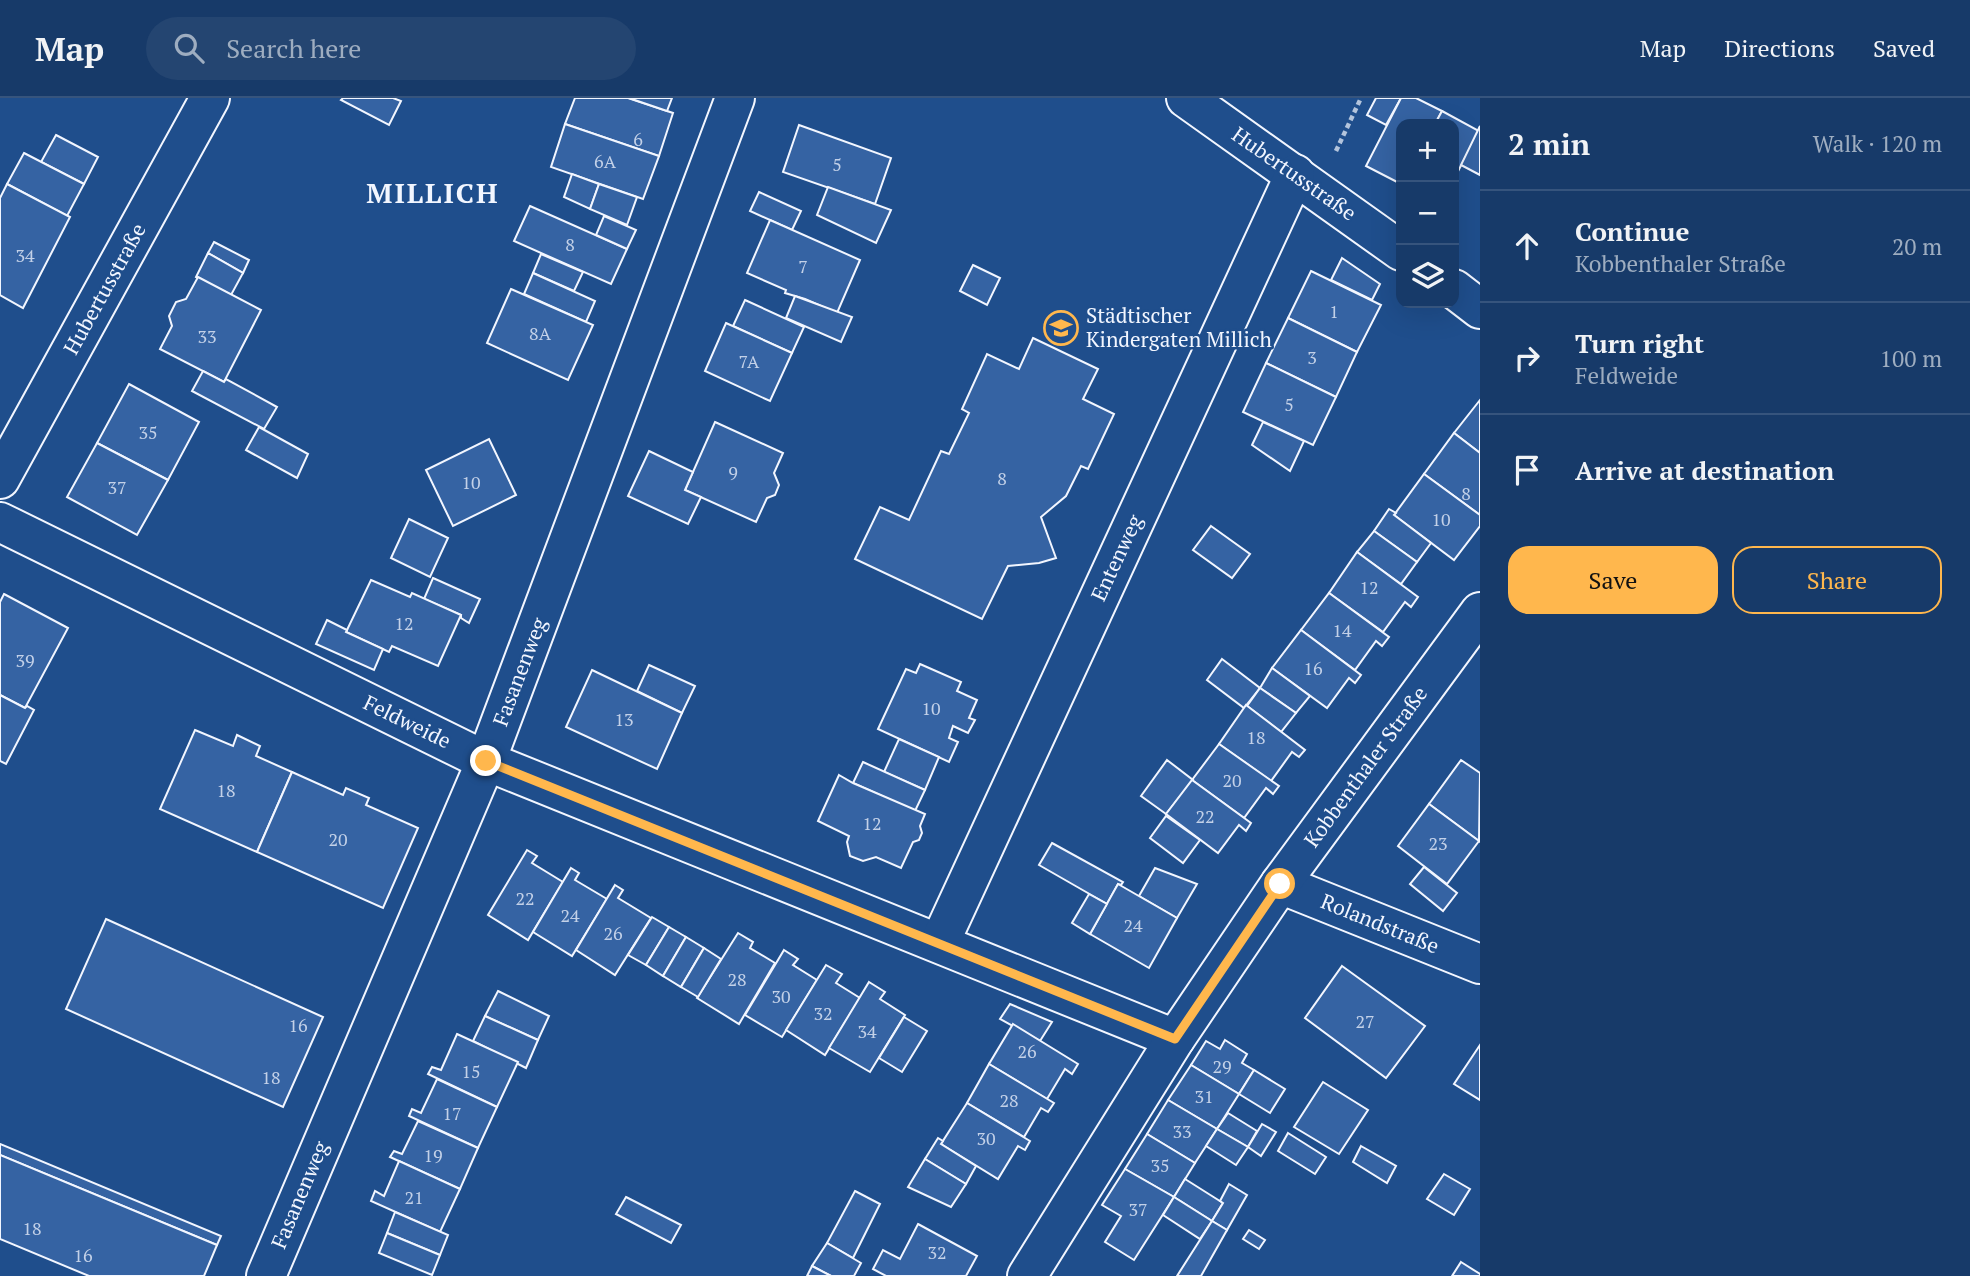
<!DOCTYPE html>
<meta charset="utf-8">
<style>
body{margin:0;font-family:"PT Serif",serif;background:#244571;color:#f1f3f6}
.controls{position:absolute;right:21px;top:21px;display:grid;overflow:hidden;border-radius:14px;box-shadow:0 7px 28px #0002}
.controls button{width:63px;height:63px;display:grid;place-items:center;padding:0;border:0;border-bottom:2px solid #36547d;background:#173a69;color:#f1f3f6;font:35px sans-serif}
.stop{position:absolute;width:21px;height:21px;margin:-16px;border:5px solid #ffb74d;border-radius:50%;background:#fff}
.stop.end{background:#ffb74d;border-color:#fff;box-shadow:0 2px 7px #0008}
.list{margin:0;padding:0;list-style:none}
h2{display:flex;justify-content:space-between;align-items:center;height:91px;margin:0;padding:0 28px;font-size:30px}
h2 small{font-size:23px;font-weight:400;color:#9eadc0}
.list li{display:grid;grid-template-columns:46px 1fr auto;gap:21px;align-items:center;box-sizing:border-box;height:112px;padding:0 28px;border-top:2px solid #36547d}
.list b{display:block;font-size:26px;white-space:nowrap}
.list p{margin:0;font-size:23px;white-space:nowrap;color:#9eadc0}
.list em{font-size:23px;font-style:normal;color:#9eadc0}
.actions{display:flex;gap:14px;padding:21px 28px}
.actions a{flex:1;padding:16px 0;border:2px solid #ffb74d;border-radius:21px;text-align:center;font-size:24px;color:#ffb74d}
.actions .main{background:#ffb74d;color:#111}
.icon{flex:none;width:38px;height:38px;fill:none;stroke:currentColor;stroke-width:2;stroke-linecap:round;stroke-linejoin:round}
.map{position:relative;flex:none;width:1480px;height:1178px;overflow:hidden}
header{display:flex;align-items:center;gap:42px;box-sizing:border-box;height:98px;padding:0 35px;background:#173a69;border-bottom:2px solid #36547d}
header strong{font-size:33px}
nav{display:flex;gap:38px;margin-inline-start:auto;font-size:24px}
.search{width:490px;height:63px;background:#244571;display:flex;align-items:center;gap:18px;box-sizing:border-box;padding:0 24px;border-radius:38px;color:#9eadc0;font-size:26px}
main{display:flex}
aside{flex:1;background:#173a69}
.map>svg:first-child{display:block}
.building{fill:#3563a3;stroke:#f2f6ff;stroke-width:2}
.lines{fill:none;stroke-linecap:round;stroke-linejoin:round}
.street-casing{stroke:#f2f6ff;stroke-width:42}
.path{stroke:#b3c4dc;stroke-width:4.5;stroke-dasharray:5 3.5;stroke-linecap:butt}
.street{stroke:#1f4e8c;stroke-width:38}
.route{stroke:#ffb74d;stroke-width:9}
.labels{text-anchor:middle;stroke-width:5;stroke-linejoin:round;paint-order:stroke}
.number-label{font-size:18px;fill:#c3d1e8}
.street-label{font-size:21px;fill:#f2f6ff;stroke:#1f4e8c}
.poi-label{font-size:21px;fill:#f2f6ff;stroke:#1f4e8c;text-anchor:start}
.district-label{font-size:28px;font-weight:bold;letter-spacing:2px;fill:#f2f6ff;stroke:#1f4e8c}
</style>
<header>
<strong>Map</strong>
<div class="search"><svg class="icon" aria-label="search" viewBox="0 0 24 24"><circle cx="10" cy="10" r="6"/><path d="M15 15l6 6"/></svg>Search here</div>
<nav><a>Map</a><a>Directions</a><a>Saved</a></nav>
</header>
<main>
<div class="map">
<svg width="1480" height="1178" viewBox="0 0 1480 1178">
<rect width="100%" height="100%" fill="#1f4e8c"/>
<g class="building">
<path d="M343,0h50l8,3 -12,24 -48,-25z"/>
<path d="M575,0h53l45,15 -14,43 -94,-32z"/>
<path d="M629,0h43l-5,13z"/>
<path d="M1376,0h25l-15,27 -19,-10z"/>
<path d="M1401,0h15l26,13 -7,13h-34v60l-35,-18z"/>
<path d="M1442,13l37,20 -25,48v-55h-19z"/>
<path d="M565,26l94,32 -16,43 -92,-32z"/>
<path d="M799,27l92,33 -16,46 -92,-32z"/>
<path d="M1480,28v49l-19,-10z"/>
<path d="M56,37l42,22 -14,27 -43,-22z"/>
<path d="M24,55l60,31 -17,32 -60,-32z"/>
<path d="M572,76l27,10 -9,25 -26,-12z"/>
<path d="M7,86l63,33 -47,91 -23,-13v-97z"/>
<path d="M599,86l38,13 -10,28 -37,-16z"/>
<path d="M828,89l63,23 -15,33 -59,-28z"/>
<path d="M759,94l42,19 -9,19 -42,-19z"/>
<path d="M530,108l97,43 -16,35 -97,-43z"/>
<path d="M604,118l32,14 -9,19 -31,-14z"/>
<path d="M770,122l90,40 -23,53 -32,-14 -20,-6 1,-3 -39,-17z"/>
<path d="M214,144l35,18 -6,13 -35,-20z"/>
<path d="M208,155l35,20 -12,22 -35,-18z"/>
<path d="M541,156l42,18 -9,19 -41,-18z"/>
<path d="M1342,160l38,26 -8,16 -41,-20z"/>
<path d="M973,167l27,13 -13,27 -27,-14z"/>
<path d="M1311,173l70,34 -24,47 -69,-34z"/>
<path d="M533,175l62,28 -9,21 -62,-28z"/>
<path d="M198,179l63,33 -37,72 -64,-33 12,-23 -3,-10 7,-14 10,-3z"/>
<path d="M511,191l82,36 -25,55 -81,-37z"/>
<path d="M795,198l57,21 -11,25 -55,-24z"/>
<path d="M745,202l59,27 -12,26 -59,-27z"/>
<path d="M1288,220l69,34 -21,45 -70,-34z"/>
<path d="M726,225l66,30 -22,48 -65,-30z"/>
<path d="M1033,240l65,31 -15,30 31,15 -26,55 -7,-3 -15,30 -25,21 15,41 -17,5 -31,3 -26,53 -127,-60 25,-52 29,13 32,-69 8,3 20,-41 -7,-4 25,-55 32,15z"/>
<path d="M1266,265l70,34 -23,48 -70,-33z"/>
<path d="M203,273l21,11 2,-3 51,28 -13,22 -72,-38z"/>
<path d="M129,286l70,38 -31,58 -71,-37z"/>
<path d="M1480,302v53l-26,-20z"/>
<path d="M715,324l68,31 -9,20 5,12 -4,10 -8,3 -11,24 -71,-32z"/>
<path d="M1263,324l41,19 -14,30 -38,-26z"/>
<path d="M259,329l49,27 -11,24 -51,-28z"/>
<path d="M1454,335l26,20v62l-56,-41z"/>
<path d="M489,341l27,56 -63,31 -27,-56z"/>
<path d="M97,345l71,37 -31,55 -70,-38z"/>
<path d="M649,353l44,21 -8,18 16,7 -13,27 -60,-28z"/>
<path d="M1424,376l56,41v11l-26,34 -60,-45z"/>
<path d="M1389,411l7,4 -2,2 37,28 -14,19 -43,-31z"/>
<path d="M409,421l39,19 -18,39 -39,-19z"/>
<path d="M1211,428l39,28 -18,24 -39,-28z"/>
<path d="M1374,433l43,31 -16,22 -44,-32z"/>
<path d="M1357,454l61,45 -7,10 -6,-5 -22,30 -54,-39z"/>
<path d="M433,480l47,21 -11,24 -8,-5v-3l-37,-16z"/>
<path d="M371,482l39,17 2,-4 49,22 -23,51 -46,-20 -3,6 -43,-20z"/>
<path d="M1329,495l60,44 -7,9 -6,-5 -21,29 -54,-40z"/>
<path d="M4,496l64,34 -43,80 -25,-13v-93z"/>
<path d="M327,522l20,10 -1,2 37,17 -9,21 -58,-26z"/>
<path d="M1301,532l60,45 -6,8 -6,-5 -22,30 -55,-40z"/>
<path d="M1222,561l38,29 -16,20 -37,-28z"/>
<path d="M920,566l41,18 -4,9 20,9 -8,18 6,2 -7,13 -15,-7 -4,12 9,4 -9,20 -71,-33 28,-60 10,4z"/>
<path d="M649,567l46,21 -13,27 -45,-22z"/>
<path d="M1272,570l38,28 -14,17 -36,-25z"/>
<path d="M592,572l90,43 -25,56 -91,-42z"/>
<path d="M1260,590l36,25 -15,19 -34,-26z"/>
<path d="M0,597l25,13 2,-2 7,4 -28,54 -6,-3z"/>
<path d="M1246,607l59,45 -6,7 -7,-5 -21,29 -52,-37z"/>
<path d="M195,632l38,16 4,-11 23,11 -4,10 36,16 -35,80 -97,-43z"/>
<path d="M899,641l40,18 -14,33 -41,-18z"/>
<path d="M1219,646l60,42 -6,8 -7,-6 -22,30 -52,-38z"/>
<path d="M1167,662l26,20 -27,34 -25,-18z"/>
<path d="M1461,662l19,13 -1,68 -50,-37z"/>
<path d="M863,664l62,28 -10,21 -62,-28z"/>
<path d="M292,674l51,23 3,-7 23,10 -3,7 52,23 -35,80 -126,-56z"/>
<path d="M839,677l14,8 72,31 -5,12 2,7 -3,7 -6,2 -12,26 -25,-11 -13,4 -13,-5 -3,-14 2,-6 -31,-15z"/>
<path d="M1192,682l59,43 -5,8 -7,-6 -21,28 -52,-39z"/>
<path d="M1429,706l50,37 -32,43 -49,-38z"/>
<path d="M1166,718l34,24 -17,23 -33,-25z"/>
<path d="M1052,745l71,39 -2,3 -3,-1 -11,20 -68,-39z"/>
<path d="M527,752l10,6 -5,7 31,19 -35,58 -40,-25z"/>
<path d="M1424,769l33,26 -14,18 -33,-27z"/>
<path d="M571,770l8,5 -4,7 32,19 -35,57 -39,-24z"/>
<path d="M1155,770l42,16 -20,34 -38,-22z"/>
<path d="M1118,786l59,34 -28,50 -59,-34z"/>
<path d="M615,787l8,5 -5,8 33,20 -36,57 -39,-25z"/>
<path d="M1089,796l18,10 -17,30 -18,-11z"/>
<path d="M652,819l17,10 -23,38 -18,-10z"/>
<path d="M106,821l217,98 -40,90 -217,-98z"/>
<path d="M669,829l17,10 -23,39 -17,-11z"/>
<path d="M738,835l15,9 -3,6 25,15 -36,61 -42,-26z"/>
<path d="M686,839l18,11 -23,39 -18,-11z"/>
<path d="M704,850l17,11 -23,38 -17,-10z"/>
<path d="M784,852l14,9 -5,6 24,15 -35,57 -37,-22z"/>
<path d="M826,867l16,9 -6,9 24,15 -35,57 -39,-25z"/>
<path d="M1342,868l83,60 -39,52 -81,-60z"/>
<path d="M869,884l16,10 -5,7 25,16 -35,57 -41,-24z"/>
<path d="M498,893l51,25 -11,24 -53,-24z"/>
<path d="M1010,906l42,18 -12,19 -40,-22z"/>
<path d="M485,918l53,24 -12,28 -53,-27z"/>
<path d="M904,919l23,14 -25,41 -23,-14z"/>
<path d="M1013,926l65,40 -6,10 -7,-5 -18,30 -58,-35z"/>
<path d="M457,936l61,28 -21,45 -69,-33 4,-7 9,3z"/>
<path d="M1225,942l22,14 -5,9 12,7 -15,24 -48,-29 15,-24 14,8z"/>
<path d="M1480,947v55l-26,-16z"/>
<path d="M989,966l65,39 -6,9 -7,-4 -17,29 -57,-34z"/>
<path d="M1191,967l48,29 -22,35 -49,-29z"/>
<path d="M1254,972l31,19 -15,24 -31,-19z"/>
<path d="M437,981l60,28 -19,41 -69,-32 3,-7 9,4z"/>
<path d="M1323,984l45,28 -29,44 -45,-27z"/>
<path d="M1168,1002l49,29 -22,34 -48,-29z"/>
<path d="M967,1005l63,38 -5,9 -7,-4 -20,33 -57,-35z"/>
<path d="M1228,1015l29,18 -9,16 -31,-18z"/>
<path d="M418,1023l60,27 -18,41 -70,-32 4,-6 8,3z"/>
<path d="M1262,1026l14,8 -15,24 -13,-9z"/>
<path d="M1217,1031l31,18 -12,18 -30,-19z"/>
<path d="M1288,1035l38,24 -11,17 -37,-23z"/>
<path d="M1147,1036l48,29 -21,34 -49,-28z"/>
<path d="M938,1040l5,3 -2,3 35,22 -10,18 -41,-25z"/>
<path d="M0,1046l221,92 -4,9 -217,-90z"/>
<path d="M1361,1048l35,20 -9,17 -34,-21z"/>
<path d="M0,1057l217,90 -13,31h-115l-89,-37z"/>
<path d="M925,1061l41,25 -15,23 -43,-20z"/>
<path d="M399,1063l61,28 -20,43 -69,-31 4,-10 9,5z"/>
<path d="M1125,1071l49,28 -40,63 -29,-18 16,-26 -19,-11z"/>
<path d="M1444,1076l26,15 -16,26 -27,-16z"/>
<path d="M1185,1081l38,24 -11,18 -38,-24z"/>
<path d="M1229,1086l18,11 -20,35 -15,-9 11,-18 -3,-2z"/>
<path d="M855,1093l25,13 -27,54 -26,-15z"/>
<path d="M626,1099l55,28 -10,18 -55,-29z"/>
<path d="M1174,1099l38,24 -12,18 -37,-24z"/>
<path d="M395,1114l53,23 -8,20 -53,-22z"/>
<path d="M1212,1123l15,9 -26,46h-24z"/>
<path d="M918,1126l59,32 -11,20h-80l-13,-7 10,-19 17,9z"/>
<path d="M1249,1132l16,10 -6,9 -16,-10z"/>
<path d="M387,1135l53,22 -8,20 -53,-22z"/>
<path d="M827,1145l34,20 -7,13h-23l-19,-10z"/>
<path d="M1461,1164l19,12v2h-28z"/>
<path d="M812,1168l19,10h-24z"/>
</g>
<g class="lines">
<g class="street-casing">
<g id="street">
<path d="M1186,0l215,153"/>
<path d="M1454,191l26,20"/>
<path d="M0,381l210,-381"/>
<path d="M0,424l486,239 689,278"/>
<path d="M1280,786l200,80"/>
<path d="M940,844l355,-768"/>
<path d="M266,1178l220,-515 249,-663"/>
<path d="M1027,1178l148,-237 105,-155 200,-272"/>
</g>
</g>
<path class="path" d="M1336,53l25,-53"/>
<use href="#street" class="street"/>
</g>
<g class="lines">
<path class="route" d="M486,663l689,278 105,-155"/>
</g>
<defs>
<g id="school-ring" transform="scale(1.75)"><circle r="9.5" fill="#1f4e8c" stroke="#ffb74d" stroke-width="1.5"/><path d="M0-5L7-2L0 1L-7-2ZM-4 1L0 2.5L4 1V4Q0 6-4 4Z" fill="#ffb74d"/></g>
</defs>
<g fill-rule="evenodd">
<use href="#school-ring" x="1061" y="230"/>
</g>
<g class="labels">
<g class="number-label">
<text x="638" y="48">6</text>
<text x="605" y="70">6A</text>
<text x="837" y="73">5</text>
<text x="570" y="153">8</text>
<text x="25" y="164">34</text>
<text x="803" y="175">7</text>
<text x="1334" y="220">1</text>
<text x="540" y="242">8A</text>
<text x="207" y="245">33</text>
<text x="1312" y="266">3</text>
<text x="749" y="270">7A</text>
<text x="1289" y="313">5</text>
<text x="148" y="341">35</text>
<text x="733" y="381">9</text>
<text x="1002" y="387">8</text>
<text x="471" y="391">10</text>
<text x="117" y="396">37</text>
<text x="1466" y="402">8</text>
<text x="1441" y="428">10</text>
<text x="1369" y="496">12</text>
<text x="404" y="532">12</text>
<text x="1342" y="539">14</text>
<text x="25" y="569">39</text>
<text x="1313" y="577">16</text>
<text x="931" y="617">10</text>
<text x="624" y="628">13</text>
<text x="1256" y="646">18</text>
<text x="1232" y="689">20</text>
<text x="226" y="699">18</text>
<text x="1205" y="725">22</text>
<text x="872" y="732">12</text>
<text x="338" y="748">20</text>
<text x="1438" y="752">23</text>
<text x="525" y="807">22</text>
<text x="570" y="824">24</text>
<text x="1133" y="834">24</text>
<text x="613" y="842">26</text>
<text x="737" y="888">28</text>
<text x="781" y="905">30</text>
<text x="823" y="922">32</text>
<text x="1365" y="930">27</text>
<text x="298" y="934">16</text>
<text x="867" y="940">34</text>
<text x="1027" y="960">26</text>
<text x="1222" y="975">29</text>
<text x="471" y="980">15</text>
<text x="271" y="986">18</text>
<text x="1204" y="1005">31</text>
<text x="1009" y="1009">28</text>
<text x="452" y="1022">17</text>
<text x="1182" y="1040">33</text>
<text x="986" y="1047">30</text>
<text x="433" y="1064">19</text>
<text x="1160" y="1074">35</text>
<text x="414" y="1106">21</text>
<text x="1138" y="1118">37</text>
<text x="32" y="1137">18</text>
<text x="937" y="1161">32</text>
<text x="83" y="1164">16</text>
</g>
<g class="street-label">
<text transform="translate(1294 76) rotate(35)" y="7">Hubertusstraße</text>
<text transform="translate(105 191) rotate(-61)" y="7">Hubertusstraße</text>
<text transform="translate(1117 460) rotate(-65)" y="7">Entenweg</text>
<text transform="translate(520 574) rotate(-69)" y="7">Fasanenweg</text>
<text transform="translate(407 624) rotate(26)" y="7">Feldweide</text>
<text transform="translate(1366 669) rotate(-54)" y="7">Kobbenthaler Straße</text>
<text transform="translate(1380 826) rotate(22)" y="7">Rolandstraße</text>
<text transform="translate(300 1097) rotate(-67)" y="7">Fasanenweg</text>
</g>
<g class="poi-label">
<text x="1086" y="225">Städtischer<tspan x="1086" dy="24">Kindergaten Millich</tspan></text>
</g>
<g class="district-label">
<text x="433" y="105">MILLICH</text>
</g>
</g>
</svg>
<div class="controls">
<button>+</button>
<button>−</button>
<button><svg class="icon" aria-label="layers" viewBox="0 0 24 24"><path d="M12 4l9 5-9 5-9-5zM3 14l9 5 9-5"/></svg></button>
</div>
<div class="stop" style="left:1280px;top:786px"></div>
<div class="stop end" style="left:486px;top:663px"></div>
</div>
<aside>
<h2>2 min<small>Walk · 120 m</small></h2>
<ul class="list">
<li><svg class="icon" aria-label="ahead" viewBox="0 0 24 24"><path d="M12 20V5M6 11l6-6 6 6"/></svg><div><b>Continue</b><p>Kobbenthaler Straße</p></div><em>20 m</em></li>
<li><svg class="icon" aria-label="right" viewBox="0 0 24 24"><path d="M7 20v-9h11M14 6l5 5-5 5"/></svg><div><b>Turn right</b><p>Feldweide</p></div><em>100 m</em></li>
<li><svg class="icon" aria-label="arrive" viewBox="0 0 24 24"><path d="M6 21V4h12l-3 4 3 4H6"/></svg><div><b>Arrive at destination</b></div></li>
</ul>
<div class="actions"><a class="main">Save</a><a>Share</a></div>
</aside>
</main>
